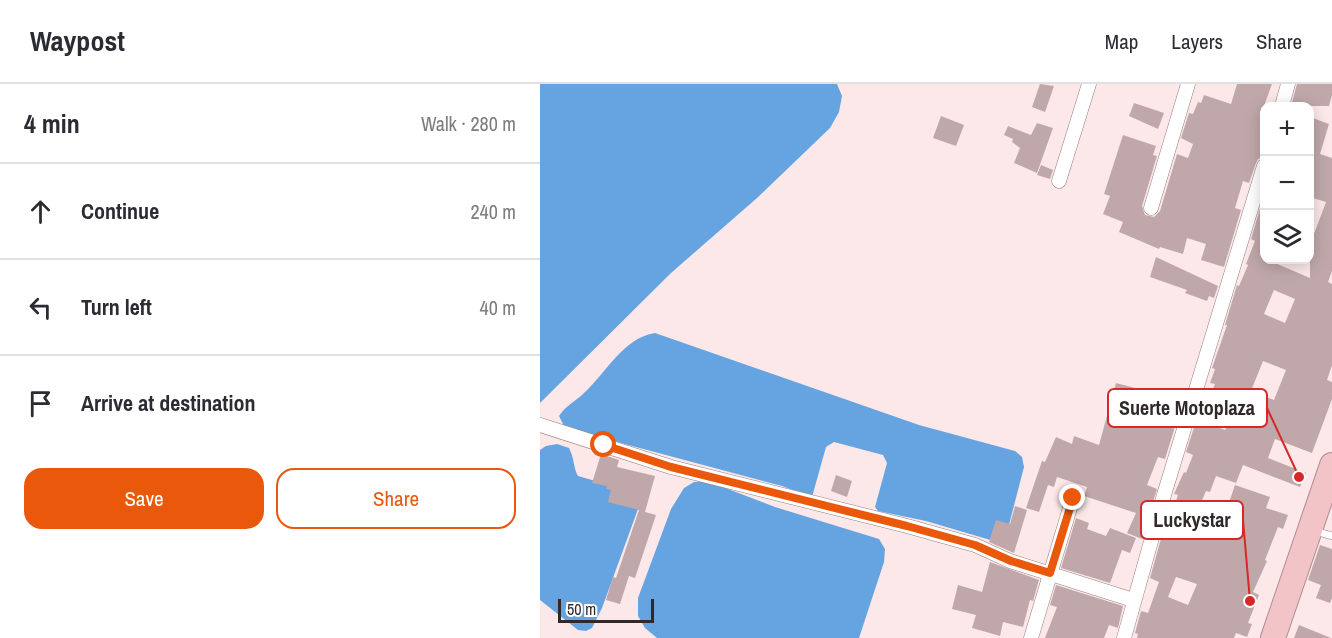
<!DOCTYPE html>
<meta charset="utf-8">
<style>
body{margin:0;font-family:"Archivo Narrow",sans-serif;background:#f2f2f3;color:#2b2b33}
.controls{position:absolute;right:18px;top:18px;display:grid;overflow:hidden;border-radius:12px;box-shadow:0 3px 15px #0003}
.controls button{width:54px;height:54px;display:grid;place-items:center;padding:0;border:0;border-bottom:2px solid #e1e1e2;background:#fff;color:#2b2b33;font:30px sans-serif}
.scale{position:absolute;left:18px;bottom:15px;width:96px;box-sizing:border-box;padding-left:6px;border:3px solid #312829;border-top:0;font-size:16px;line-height:21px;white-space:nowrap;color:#312829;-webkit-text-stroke:4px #fff;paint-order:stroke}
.stop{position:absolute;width:18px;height:18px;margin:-14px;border:4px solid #ea580c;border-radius:50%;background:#fff}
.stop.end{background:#ea580c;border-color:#fff;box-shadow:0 2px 6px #0008}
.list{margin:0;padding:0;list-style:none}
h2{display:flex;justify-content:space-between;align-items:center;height:78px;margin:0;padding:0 24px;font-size:26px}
h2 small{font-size:20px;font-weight:400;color:#7c7c81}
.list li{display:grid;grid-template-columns:39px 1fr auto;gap:18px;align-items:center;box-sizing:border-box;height:96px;padding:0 24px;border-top:2px solid #e1e1e2}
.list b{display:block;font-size:22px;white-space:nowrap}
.list em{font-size:20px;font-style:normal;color:#7c7c81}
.actions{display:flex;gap:12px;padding:18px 24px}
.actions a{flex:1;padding:14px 0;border:2px solid #ea580c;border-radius:18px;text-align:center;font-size:21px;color:#ea580c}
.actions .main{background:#ea580c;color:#fff}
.icon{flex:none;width:33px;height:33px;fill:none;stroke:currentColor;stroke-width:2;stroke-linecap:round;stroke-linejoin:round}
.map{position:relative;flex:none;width:792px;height:554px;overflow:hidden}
header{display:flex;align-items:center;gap:36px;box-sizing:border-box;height:84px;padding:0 30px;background:#fff;border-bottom:2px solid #e1e1e2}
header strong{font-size:28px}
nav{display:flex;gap:33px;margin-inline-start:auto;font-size:21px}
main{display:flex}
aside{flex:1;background:#fff}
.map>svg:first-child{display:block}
.water{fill:#65a4e0}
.building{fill:#c0a8aa;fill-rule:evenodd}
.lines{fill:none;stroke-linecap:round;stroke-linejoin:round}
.lane-casing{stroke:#967f81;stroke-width:8}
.street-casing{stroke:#967f81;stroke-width:15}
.highway-casing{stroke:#ae8d90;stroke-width:26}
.lane{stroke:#fff;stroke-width:7}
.street{stroke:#fff;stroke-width:14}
.highway{stroke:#f2c4c8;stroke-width:24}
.route{stroke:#ea580c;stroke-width:8}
.leader{fill:none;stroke:#d62828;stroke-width:2}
.callout-dot{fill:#d62828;stroke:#fff;stroke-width:2}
.callout{fill:#fff;stroke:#d62828;stroke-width:2}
.callout-label{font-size:20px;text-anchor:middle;font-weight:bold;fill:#312829}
</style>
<header>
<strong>Waypost</strong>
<nav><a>Map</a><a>Layers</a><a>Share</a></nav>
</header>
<main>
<aside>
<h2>4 min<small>Walk · 280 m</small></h2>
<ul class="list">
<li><svg class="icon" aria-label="ahead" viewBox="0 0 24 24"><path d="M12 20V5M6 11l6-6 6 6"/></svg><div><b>Continue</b></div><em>240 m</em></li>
<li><svg class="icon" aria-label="left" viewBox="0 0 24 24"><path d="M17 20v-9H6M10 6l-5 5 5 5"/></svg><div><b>Turn left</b></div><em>40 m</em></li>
<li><svg class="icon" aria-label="arrive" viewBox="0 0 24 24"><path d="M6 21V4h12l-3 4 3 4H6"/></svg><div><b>Arrive at destination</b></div></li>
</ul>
<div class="actions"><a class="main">Save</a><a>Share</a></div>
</aside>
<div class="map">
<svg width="792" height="554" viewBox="0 0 792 554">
<rect width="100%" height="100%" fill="#fce8e9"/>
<g class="water">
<path d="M0,0h297l5,12 -3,16 -9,16 -73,70 -86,75 -131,130z"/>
<path d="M115,249l264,92 96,26 7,6 2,10 -20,77 -78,-23 -48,-10 -3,-4 12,-44 -4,-8 -49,-13 -8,5 -14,50 -30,-11 -217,-58 -6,-12c6,-10 17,-15 25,-23 23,-21 39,-55 71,-60z"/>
<path d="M17,360l12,4c6,12 4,19 9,28l35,10 25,23 -36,99 -10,20 -6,3 -8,-1 -38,-30v-150l6,-4z"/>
<path d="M167,397l68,26 104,32 6,10 -1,13 -25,76h-202l-12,-10 -7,-12v-18l33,-89 13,-21 10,-6z"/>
</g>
<g class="building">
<path d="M500,0l14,2 -9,26 -13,-5z"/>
<path d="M697,0h35l-8,22v51l-6,2 -2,4 -7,20 -6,-2 -8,27 6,2 -17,57 -23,-7 5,-16 -19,-6 -4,16 -23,-7 -1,2 -40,-17 4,-10 -20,-8 7,-18 -6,-2 19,-59 33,11 -3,9 4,1 -15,50 3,9 9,2 6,-6 17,-57 11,4 5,-14 -12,-6 8,-25 4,1 5,-12 3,1 3,-8 27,9z"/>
<path d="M757,0h35v11l-3,11h-38z"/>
<path d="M594,19l30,10 -6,16 -29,-13z"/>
<path d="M401,32l23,9 -8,21 -23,-8z"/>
<path d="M770,33l19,7 -9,30 12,4v113l-4,11 4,2v81l-5,15 5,2v17l-20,54 -37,-14 -7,19 38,15 -6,14 -57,-22 -7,18 -20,-7 -6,16 -4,-1 -8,19 25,10 12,-35 35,12 -4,11 22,7 -5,14 -5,-2 -13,33 2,1 -14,31 6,3 -11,28 4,1 -5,13 -11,-4 -2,5h-97l1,-4 -3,-1 6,-22 7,2 11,-31 -9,-4 18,-64 3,1 7,-20 -4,-1 10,-22 2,1 7,-18 -7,-3 13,-40 11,5 -2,6 17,7 9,-20 -25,-11 6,-15 -5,-1 5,-14 -3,-1 15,-43h-2l12,-40 2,1 9,-21 -2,-1 9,-23 -4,-2 13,-44v65h12l-1,3 35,15v-45l4,1 12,-32 -16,-5zM734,206l21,9 -10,24 -21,-9zM723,277l23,9 -12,30 -23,-9zM636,493l21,7 -9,21 -20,-8z"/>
<path d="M497,39l16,5 -16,45 -23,-10 6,-15 -8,-6 1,-3 -9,-4 4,-9 23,9z"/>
<path d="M501,81l12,5 -3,9 -13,-4z"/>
<path d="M616,173l62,29 -4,12 -5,-2 -2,5 -22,-8 2,-3 -37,-13z"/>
<path d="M576,299l57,15 -4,15 9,4 -13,42 -7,-2 -11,28 10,4 -15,50 -15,-6 9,-20 -52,-17 3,-9 -30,-10 -3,10 -6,-2 -9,27 -13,-4 16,-47 3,1 11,-25 16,7 2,-8 25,9z"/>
<path d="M61,370l18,6 -2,7 38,9 -10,36 11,3 -21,63 -6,-2 -9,28 -14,-4 7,-23 3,1 23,-68 -31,-8 3,-12 -5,-1 1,-3 -15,-3z"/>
<path d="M296,391l16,6 -5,16 -16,-6z"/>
<path d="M475,422l12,4 -13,43 -25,-11 7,-22 14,4z"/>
<path d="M536,434l13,5 -2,6 19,7 4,-8 26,10 -6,15 -8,-3 -12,33 -49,-15z"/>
<path d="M780,461l12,4v49l-2,5 -14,-5 5,-13 -13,-5z"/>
<path d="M450,478l49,18 -6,21 -3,-1 -7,27 -20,-5 -3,14 -28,-8 4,-13 -24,-6 6,-24 24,7z"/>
<path d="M516,501l67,21 -5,22 -9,-3 -5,13h-59l12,-31 -7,-2z"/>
<path d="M759,541l32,13h-37z"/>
</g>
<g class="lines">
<g class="lane-casing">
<path id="lane" d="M775,447l17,5"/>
</g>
<g class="street-casing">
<g id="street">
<path d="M742,22l6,-22"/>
<path d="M519,97l30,-97"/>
<path d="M611,124l37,-124"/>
<path d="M0,341l131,42 236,59 68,19 35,16 123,39"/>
<path d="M491,554l42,-140"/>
<path d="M584,554l40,-143 100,-329"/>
</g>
</g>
<g class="highway-casing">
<path id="highway" d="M733,554l59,-173"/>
</g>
<use href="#lane" class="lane"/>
<use href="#street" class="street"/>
<use href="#highway" class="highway"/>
</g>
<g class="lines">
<path class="route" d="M64,361l67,22 236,59 68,19 36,16 39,12 23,-75"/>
</g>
<path class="leader" d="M759 393L727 324M710 517L703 436"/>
<g class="callout-dot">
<circle cx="759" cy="393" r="6"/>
<circle cx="710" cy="517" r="6"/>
</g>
<g class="callout">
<rect x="568" y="305" width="159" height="38" rx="6"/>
<rect x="601" y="417" width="102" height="38" rx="6"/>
</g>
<g class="callout-label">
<text x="647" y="331">Suerte Motoplaza</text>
<text x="652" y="443">Luckystar</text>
</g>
</svg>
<div class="controls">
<button>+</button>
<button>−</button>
<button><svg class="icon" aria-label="layers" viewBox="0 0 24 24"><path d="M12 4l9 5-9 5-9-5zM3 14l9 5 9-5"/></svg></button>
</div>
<div class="scale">50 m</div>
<div class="stop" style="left:64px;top:361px"></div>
<div class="stop end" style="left:533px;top:414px"></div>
</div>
</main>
